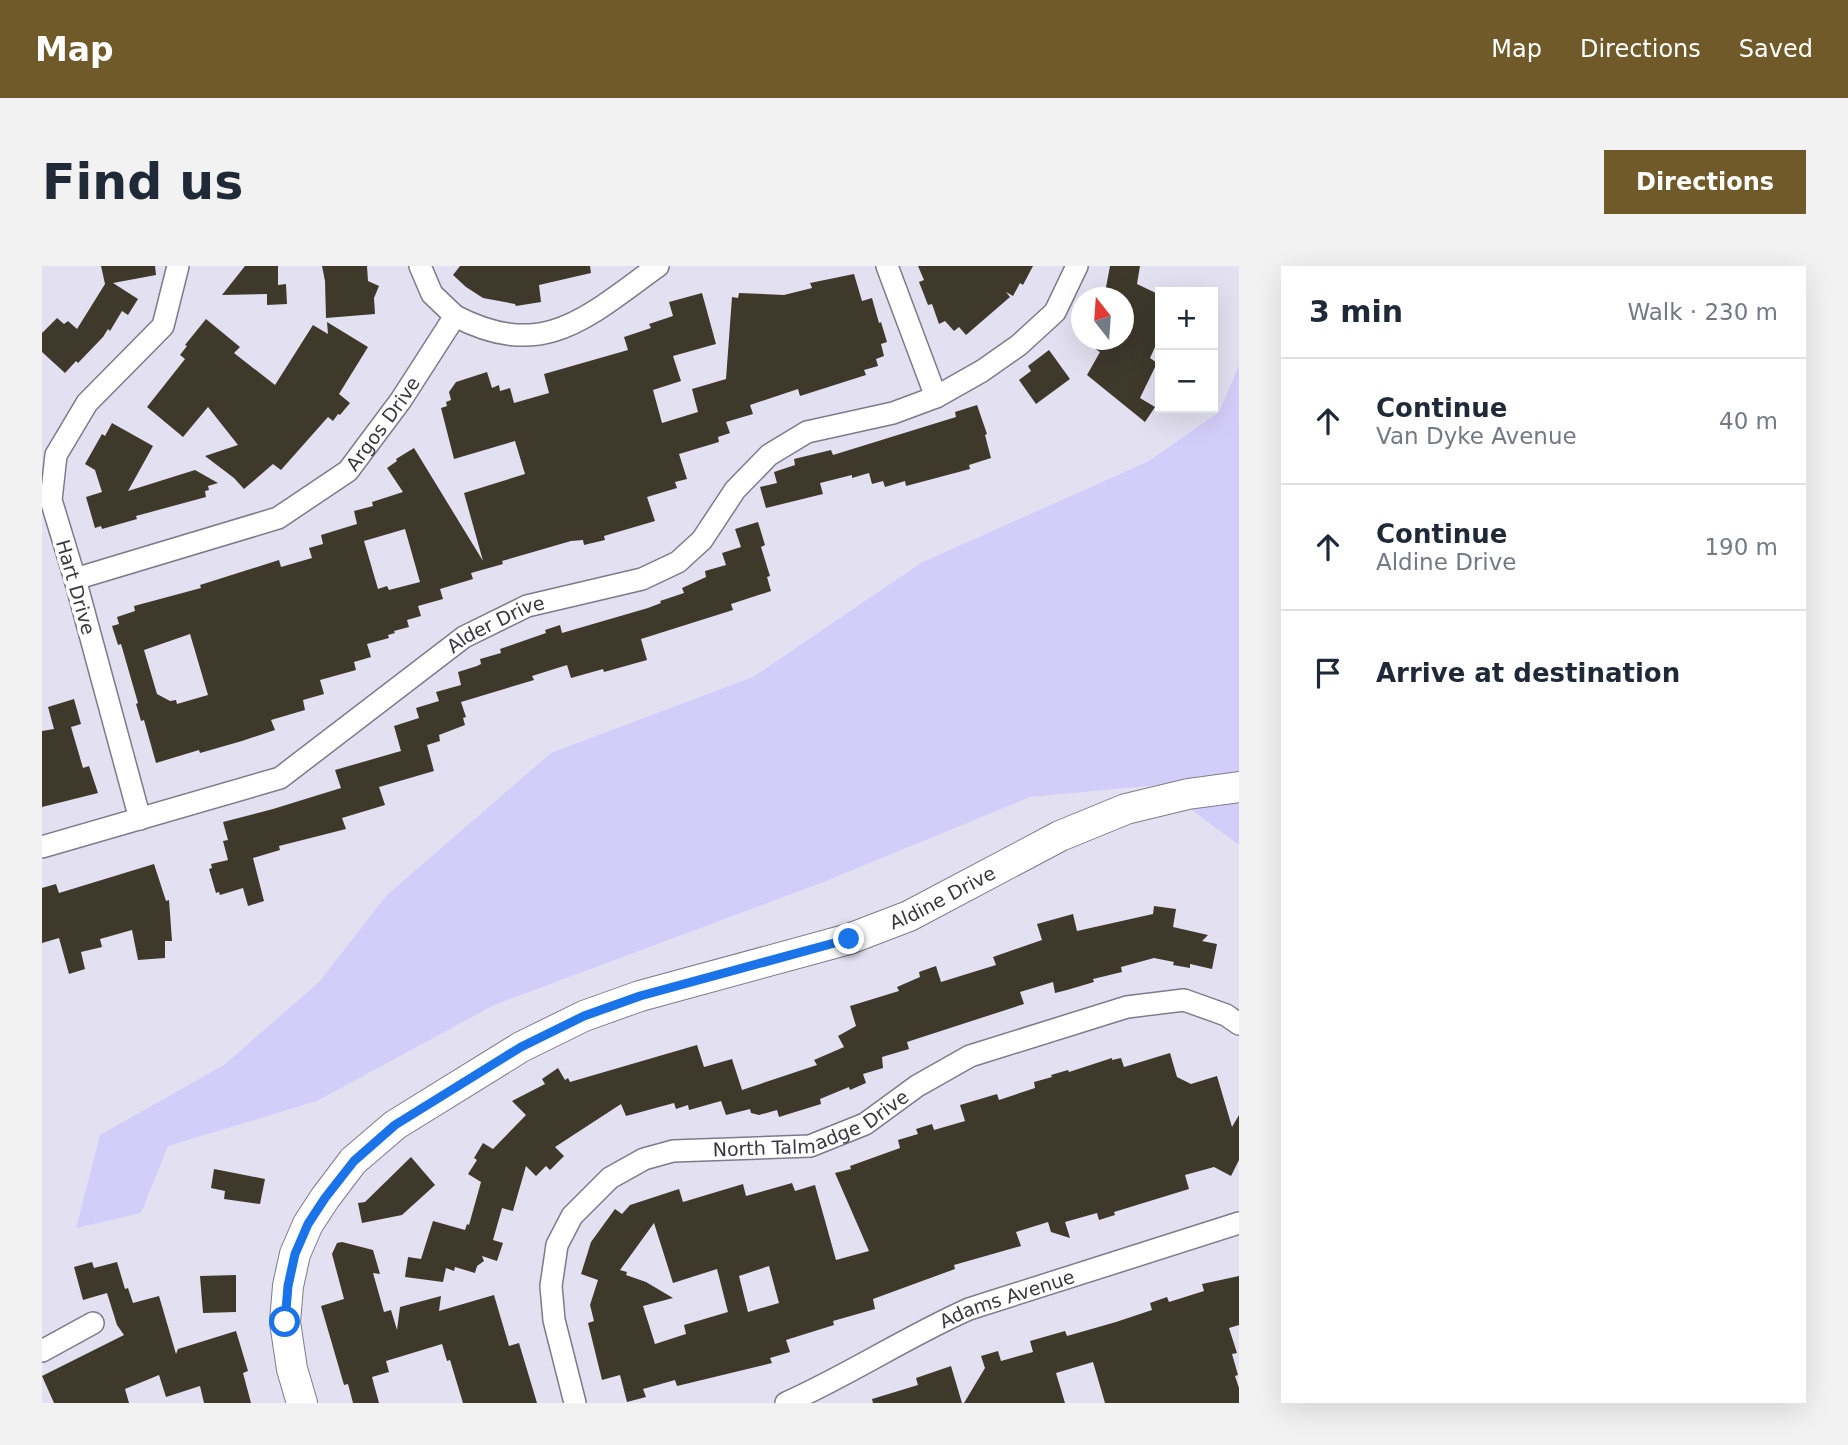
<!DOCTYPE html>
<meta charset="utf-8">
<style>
body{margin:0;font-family:"DejaVu Sans",sans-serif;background:#f2f2f3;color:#1f2937}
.controls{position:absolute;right:21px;top:21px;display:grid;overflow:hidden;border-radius:0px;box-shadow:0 7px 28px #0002}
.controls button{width:63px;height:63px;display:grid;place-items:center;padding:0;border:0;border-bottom:2px solid #e0e1e3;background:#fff;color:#1f2937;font:35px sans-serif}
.compass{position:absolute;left:1029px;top:21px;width:63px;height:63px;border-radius:50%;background:#fff;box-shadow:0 7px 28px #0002;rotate:343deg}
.stop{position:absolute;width:21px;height:21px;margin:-16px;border:5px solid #1a73e8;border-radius:50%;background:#fff}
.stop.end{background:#1a73e8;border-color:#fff;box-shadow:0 2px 7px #0008}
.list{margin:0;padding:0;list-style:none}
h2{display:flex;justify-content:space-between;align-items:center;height:91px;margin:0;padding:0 28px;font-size:30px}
h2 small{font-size:23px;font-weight:400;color:#747a83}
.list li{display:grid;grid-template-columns:46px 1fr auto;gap:21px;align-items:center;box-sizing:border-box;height:126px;padding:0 28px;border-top:2px solid #e0e1e3}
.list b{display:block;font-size:26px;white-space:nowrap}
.list p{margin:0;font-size:23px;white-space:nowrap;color:#747a83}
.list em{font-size:23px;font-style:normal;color:#747a83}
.icon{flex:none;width:38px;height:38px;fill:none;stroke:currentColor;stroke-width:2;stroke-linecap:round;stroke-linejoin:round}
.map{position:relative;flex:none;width:1197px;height:1137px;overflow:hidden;border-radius:0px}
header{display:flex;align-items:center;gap:42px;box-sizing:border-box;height:98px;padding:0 35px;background:#705a29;color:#fff}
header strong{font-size:33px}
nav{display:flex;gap:38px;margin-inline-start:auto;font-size:24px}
.intro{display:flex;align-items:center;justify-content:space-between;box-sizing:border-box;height:168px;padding:0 42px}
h1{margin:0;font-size:49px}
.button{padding:18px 32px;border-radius:0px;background:#705a29;color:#fff;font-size:24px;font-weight:700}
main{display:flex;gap:42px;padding:0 42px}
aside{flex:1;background:#fff;border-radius:0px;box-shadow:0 7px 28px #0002}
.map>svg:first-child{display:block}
.green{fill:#d3cdf9}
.building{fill:#3f392c;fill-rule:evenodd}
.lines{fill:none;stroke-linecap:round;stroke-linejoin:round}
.minor-casing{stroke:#7d7b8a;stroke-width:24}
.secondary-casing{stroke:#7d7b8a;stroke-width:32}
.minor{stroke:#fff;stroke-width:21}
.secondary{stroke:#fff;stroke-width:30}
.route{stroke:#1a73e8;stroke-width:9}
.labels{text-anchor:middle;stroke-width:7;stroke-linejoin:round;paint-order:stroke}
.street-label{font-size:19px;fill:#39383e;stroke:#fff}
</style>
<header>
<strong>Map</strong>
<nav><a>Map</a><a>Directions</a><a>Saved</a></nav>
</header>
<div class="intro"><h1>Find us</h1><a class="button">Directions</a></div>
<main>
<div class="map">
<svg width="1197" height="1137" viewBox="0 0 1197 1137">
<rect width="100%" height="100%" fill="#e3e1f1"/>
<path class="green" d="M1197,99v480l-81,-60 -128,12 -209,86 -327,122 -177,96 -149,45 -27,67 -65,15 24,-93 124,-70 95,-83 68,-87 164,-142 202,-76 168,-114 228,-102 70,-49z"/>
<g class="building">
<path d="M59,0h54l1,9 -43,8 25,16 -10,16 -6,-4 -12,20 -2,-2 -5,8 -25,26 -2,-2 -11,12 -23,-21v-19l15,-15 7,6 4,-3 9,8 28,-45z"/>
<path d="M203,0h33v19l8,-1 1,20 -20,1v-11l-45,1z"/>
<path d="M280,0h45l1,15 11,5 -5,12 1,16 -49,4 -1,-37z"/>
<path d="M418,0h130l1,7 -52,12 2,17 -25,4 -1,-2 -32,-6 -17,-11 -13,-12z"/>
<path d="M876,0h115l-10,19 -3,-2 -7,13 -7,-4 4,5 -44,38 -7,-8 -5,4 -9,-10 -6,3 -7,-20 -4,1 -9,-23 5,-2z"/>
<path d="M1068,0h30l-3,18 23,11v41l-10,22 7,5 -17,35 15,9 -10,15 -58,-47 13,-23 -19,-12h43v-42h-20z"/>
<path d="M812,8l8,27 10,-3 7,25 2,-1 6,20 -6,2 3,12 -8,3 2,7 -14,4 2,5 -66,21 -2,-7 -48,16 3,9 -27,8 4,11 -12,4 1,5 -40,12 8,25 -12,3 2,6 -30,9 8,24 -51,15 1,4 -21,5 -1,-5 -12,1 -69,20 1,3 -32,9 2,6 -33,10 3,10 -25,7 3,10 -14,4 2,7 -15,4 1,2 -7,2 1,3 -22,6 4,13 -17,5 2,8 -36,10 4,14 -21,6 2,10 -34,10 4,10 -33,11 -42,12 -1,-3 -43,13 -12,-43 -3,1 -5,-17 2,-1 -17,-59 -3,1 -6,-19 7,-2 -2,-7 18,-6 -1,-5 67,-18 -1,-3 79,-25 2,7 31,-9 -3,-10 14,-4 -2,-9 36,-11 -3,-13 19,-5 -1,-4 31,-10 -16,-24 10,-7 -1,-2 18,-11 69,113 -19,-68 61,-19 -10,-33 -61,18 -13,-51 6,-2 -1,-4 5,-2 -2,-8 7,-10 31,-10 5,16 7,-3 1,6 10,-3 4,15 35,-10 -5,-19 84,-24 -4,-13 27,-9 -2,-4 24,-8 -4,-14 33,-9 14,51 -43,12 8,25 -28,9 9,33 36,-11 -6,-23 34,-10 6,-82 6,1 1,-5 45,2 28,-7 -2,-5zM363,263l15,53 -31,8 -2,-4 -9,3 -14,-48zM148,368l18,61 -31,9 -1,-4 -6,1 -13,-7 -13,-44z"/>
<path d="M164,53l34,28 -6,6 41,32 38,-60 15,9 -1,-12 41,25 -29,47 11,9 -10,12 -2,-1 -5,7 -5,-4 -47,53 -8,-6 -29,25 -10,-11 -29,-22 33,-11 -30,-38 -25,30 -36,-30 38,-48 -5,-4 7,-9 -2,-1z"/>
<path d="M1007,84l21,29 -34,25 -17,-24 12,-9 -3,-5z"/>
<path d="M935,139l10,29 -2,1 6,23 -22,7 1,4 -64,17 -1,-5 -20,6 -2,-6 -11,3 -3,-11 -17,5v-3l-32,8 3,11 -57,14 -6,-21 17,-4 -3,-11 21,-7 -1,-6 37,-9 2,5 123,-38 -1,-5z"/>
<path d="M70,157l41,23 -25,45 67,-21 23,13 -10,3 1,4 -4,1 1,6 -70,19 1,3 -35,10 -1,-3 -6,2 -9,-31 16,-5 -7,-22 -10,-6 17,-30 3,2z"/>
<path d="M716,256l7,23 -4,2 9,29 -3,1 4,14 -40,13 2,6 -92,29 6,21 -43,12 -1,-3 -32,9 -4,-13 -35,11 2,4 -73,22 5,15 -3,1 2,7 -26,10 1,6 -13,4 7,26 -55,16 6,18 -43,13 4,11 -67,17 1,4 -27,8 11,43 -16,5 -5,-18 -23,7 -1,-3 -3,1 -7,-24 3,-1 -1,-4 17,-4 -5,-19 5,-1 -5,-18 50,-13 68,-21 -6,-18 66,-19 -7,-25 25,-8 -3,-10 23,-7 -3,-9 25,-7 -3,-13 19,-6 4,-2 -1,-5 21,-6 -1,-4 46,-16 -1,-3 15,-5 2,8 86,-25 13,-5 -1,-2 24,-8 -2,-5 24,-11 -1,-6 21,-6 -4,-12 19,-6 -6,-18z"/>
<path d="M32,433l7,25 -10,3 12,41 6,-2 9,27 -56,14v-76l12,-2 -6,-22z"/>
<path d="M112,598l12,37 3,-1 3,41h-7v17l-27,2 -6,-30 -32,9 2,8 -21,5 4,17 -16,5 -10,-36 -17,5v-55l14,-4 3,9z"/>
<path d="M1112,640l22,3 -3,18 35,8 -6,6 15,3 -5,25 -22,-5v4l-17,-3 1,-3 -20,-4 -33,9 1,5 -29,7 1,3 -27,8 -12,3 -2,-11 -33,10 4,12 -117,38 2,7 -27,8 1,11 -20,6 3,9 -16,7 -1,-3 -29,12 1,5 -42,13 -2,-7 -18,5 -8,-2 -1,-4 -24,6 -5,-14 -32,9 -1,-5 -12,4 -2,-6 -48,13 -5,-12 -66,43 9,9 -14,14 -4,-4 -10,10 -10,-10 -13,45 -11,-3 -9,32 10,3 -6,18 -15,-5 2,5 -7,5 -2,7 -20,-6 -1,4 -8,-3 -3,14 -38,-5 3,-20 13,2 12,-38 32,9 2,-6 2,1 12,-43 -13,-8 9,-14 -3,-2 9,-15 10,6 33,-34 -14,-14 33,-17 -3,-5 16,-11 7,12 3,-2 2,4 127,-37 7,22 28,-8 10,31 75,-25 -3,-5 30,-13 -6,-11 18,-10 -6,-20 49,-15 -2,-4 23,-10 -1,-5 17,-6 5,16 55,-17 -3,-8 49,-17 -5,-16 36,-10 4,17 76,-17z"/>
<path d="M1128,787l7,24 14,7 26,-8 15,51 7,-12v45l-8,16 -17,-9 -29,8 4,14 -75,23 1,3 -16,5 -2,-7 -32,9 5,16 -19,-6 -3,-10 -32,10 5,14 -67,19 1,4 -82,30 2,10 -42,12 1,4 -48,15 4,12 -20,6 2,5 -95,23 -2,-6 -32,9 3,8 -19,5 -7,-27 -18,5 -14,-57 6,-2 -4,-16 8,-25 -17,-6 10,-32 24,-33 7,5 8,-9 49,-16 4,13 60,-18 3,12 46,-13 3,8 20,-6 21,75 33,-9 -34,-78 16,-4 -1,-3 50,-18 -2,-8 20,-6 -2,-5 16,-5 2,6 31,-9 -5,-16 37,-11 2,6 36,-12 -1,-6 18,-5 -1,-2 17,-5 1,2 43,-14v2l9,-2 3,9zM612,957l19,60 44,-14 11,43 -44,13 2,9 -31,10 -12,-38 30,-8 -27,-16 -20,-7 1,-3 -7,-2zM727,1000l10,37 -31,9 -9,-36z"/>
<path d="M369,891l24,28 -33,30 -40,8 -4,-20 7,-1z"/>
<path d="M172,903l51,10 -5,25 -36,-5 1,-8 -14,-3z"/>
<path d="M300,976l31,8 7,24 -7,-1 11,39 7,-2 6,20 3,-23 41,-11 -2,15 55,-16 15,51 10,-3 18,60h-74l-13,-43 -3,1 -5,-17 -56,17 3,11 -17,5 7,26h-26l-5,-19 -4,1 -23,-79 23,-7 -12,-45 5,-11z"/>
<path d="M50,996l2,6 23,-6 8,27 3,-1 5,15 26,-7 17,58 2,-5 58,-18 12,40 -5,2 8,30h-47l-4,-17 -34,11 -7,-22 -34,14 4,14h-75l-12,-27 82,-41 -7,-10 -10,-32 -24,7 -9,-33z"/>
<path d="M194,1009v37l-33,1 -3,-37z"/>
<path d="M1197,1010v49l-10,3 8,25 -5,1 6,21 -3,1 4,12v15h-134l-12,-41 -37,11 9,30h-101l21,-35 -4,-12 17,-5 3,10 32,-9 -3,-11 35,-10 2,5 49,-14 36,-12 -2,-7 17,-6 2,5 35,-11 -2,-7z"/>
<path d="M909,1100l11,37h-89l-1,-4 46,-14 -2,-7z"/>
</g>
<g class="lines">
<g class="minor-casing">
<g id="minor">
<path d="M378,0l12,28 23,22"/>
<path d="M845,0l49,131"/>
<path id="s1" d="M33,313l203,-61 70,-47 53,-71 54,-84c89,46 132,1 203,-50"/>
<path d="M98,553l-65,-240 -24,-79 5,-45 31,-52 76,-77 15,-60"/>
<path id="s2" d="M0,581l238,-69 184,-141 63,-31 115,-27 36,-17 24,-22 33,-50 34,-35 38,-23 86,-19 43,-16 46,-26 37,-26 36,-33 22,-46"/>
<path d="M0,1085l51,-28"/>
<path id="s3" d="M533,1137l-21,-83 -3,-34 6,-41 15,-29 38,-38 34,-19 29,-8 137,-5 55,-22 52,-38 53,-30 157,-49 57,-7 42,15 13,9"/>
<path id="s4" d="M744,1137c63,-28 120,-66 183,-94l270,-86"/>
</g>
</g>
<g class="secondary-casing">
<g id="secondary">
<path id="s5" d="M260,1137l-10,-34 -7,-47 3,-36 7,-32 13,-30 17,-26 28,-37 42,-36 126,-78 63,-31 56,-20 209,-57 60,-23 151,-80 66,-27 62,-15 51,-7"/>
</g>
</g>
<use href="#minor" class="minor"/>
<use href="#secondary" class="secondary"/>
</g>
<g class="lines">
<path class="route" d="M243,1056l3,-36 7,-32 13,-30 17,-26 29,-37 41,-36 126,-78 63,-31 56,-20 209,-57"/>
</g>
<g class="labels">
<g class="street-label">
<text dy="7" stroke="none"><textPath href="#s1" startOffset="355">Argos Drive</textPath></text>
<text transform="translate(34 321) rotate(74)" y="7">Hart Drive</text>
<text dy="7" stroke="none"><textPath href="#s2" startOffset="514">Alder Drive</textPath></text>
<text dy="7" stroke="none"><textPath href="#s5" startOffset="914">Aldine Drive</textPath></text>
<text dy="7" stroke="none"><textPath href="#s3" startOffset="460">North Talmadge Drive</textPath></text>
<text dy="7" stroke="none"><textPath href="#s4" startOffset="245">Adams Avenue</textPath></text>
</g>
</g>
</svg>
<div class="controls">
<button>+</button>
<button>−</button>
</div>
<svg class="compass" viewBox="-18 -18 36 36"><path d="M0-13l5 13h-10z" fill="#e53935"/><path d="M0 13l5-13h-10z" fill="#747a83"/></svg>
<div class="stop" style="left:243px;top:1056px"></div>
<div class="stop end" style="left:807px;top:673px"></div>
</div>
<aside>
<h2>3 min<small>Walk · 230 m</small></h2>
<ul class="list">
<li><svg class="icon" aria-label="ahead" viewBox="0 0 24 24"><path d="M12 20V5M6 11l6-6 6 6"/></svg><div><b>Continue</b><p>Van Dyke Avenue</p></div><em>40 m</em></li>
<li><svg class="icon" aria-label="ahead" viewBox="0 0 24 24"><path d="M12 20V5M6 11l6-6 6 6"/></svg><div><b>Continue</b><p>Aldine Drive</p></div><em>190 m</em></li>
<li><svg class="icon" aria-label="arrive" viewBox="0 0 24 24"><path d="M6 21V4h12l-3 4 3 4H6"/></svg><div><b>Arrive at destination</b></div></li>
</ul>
</aside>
</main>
